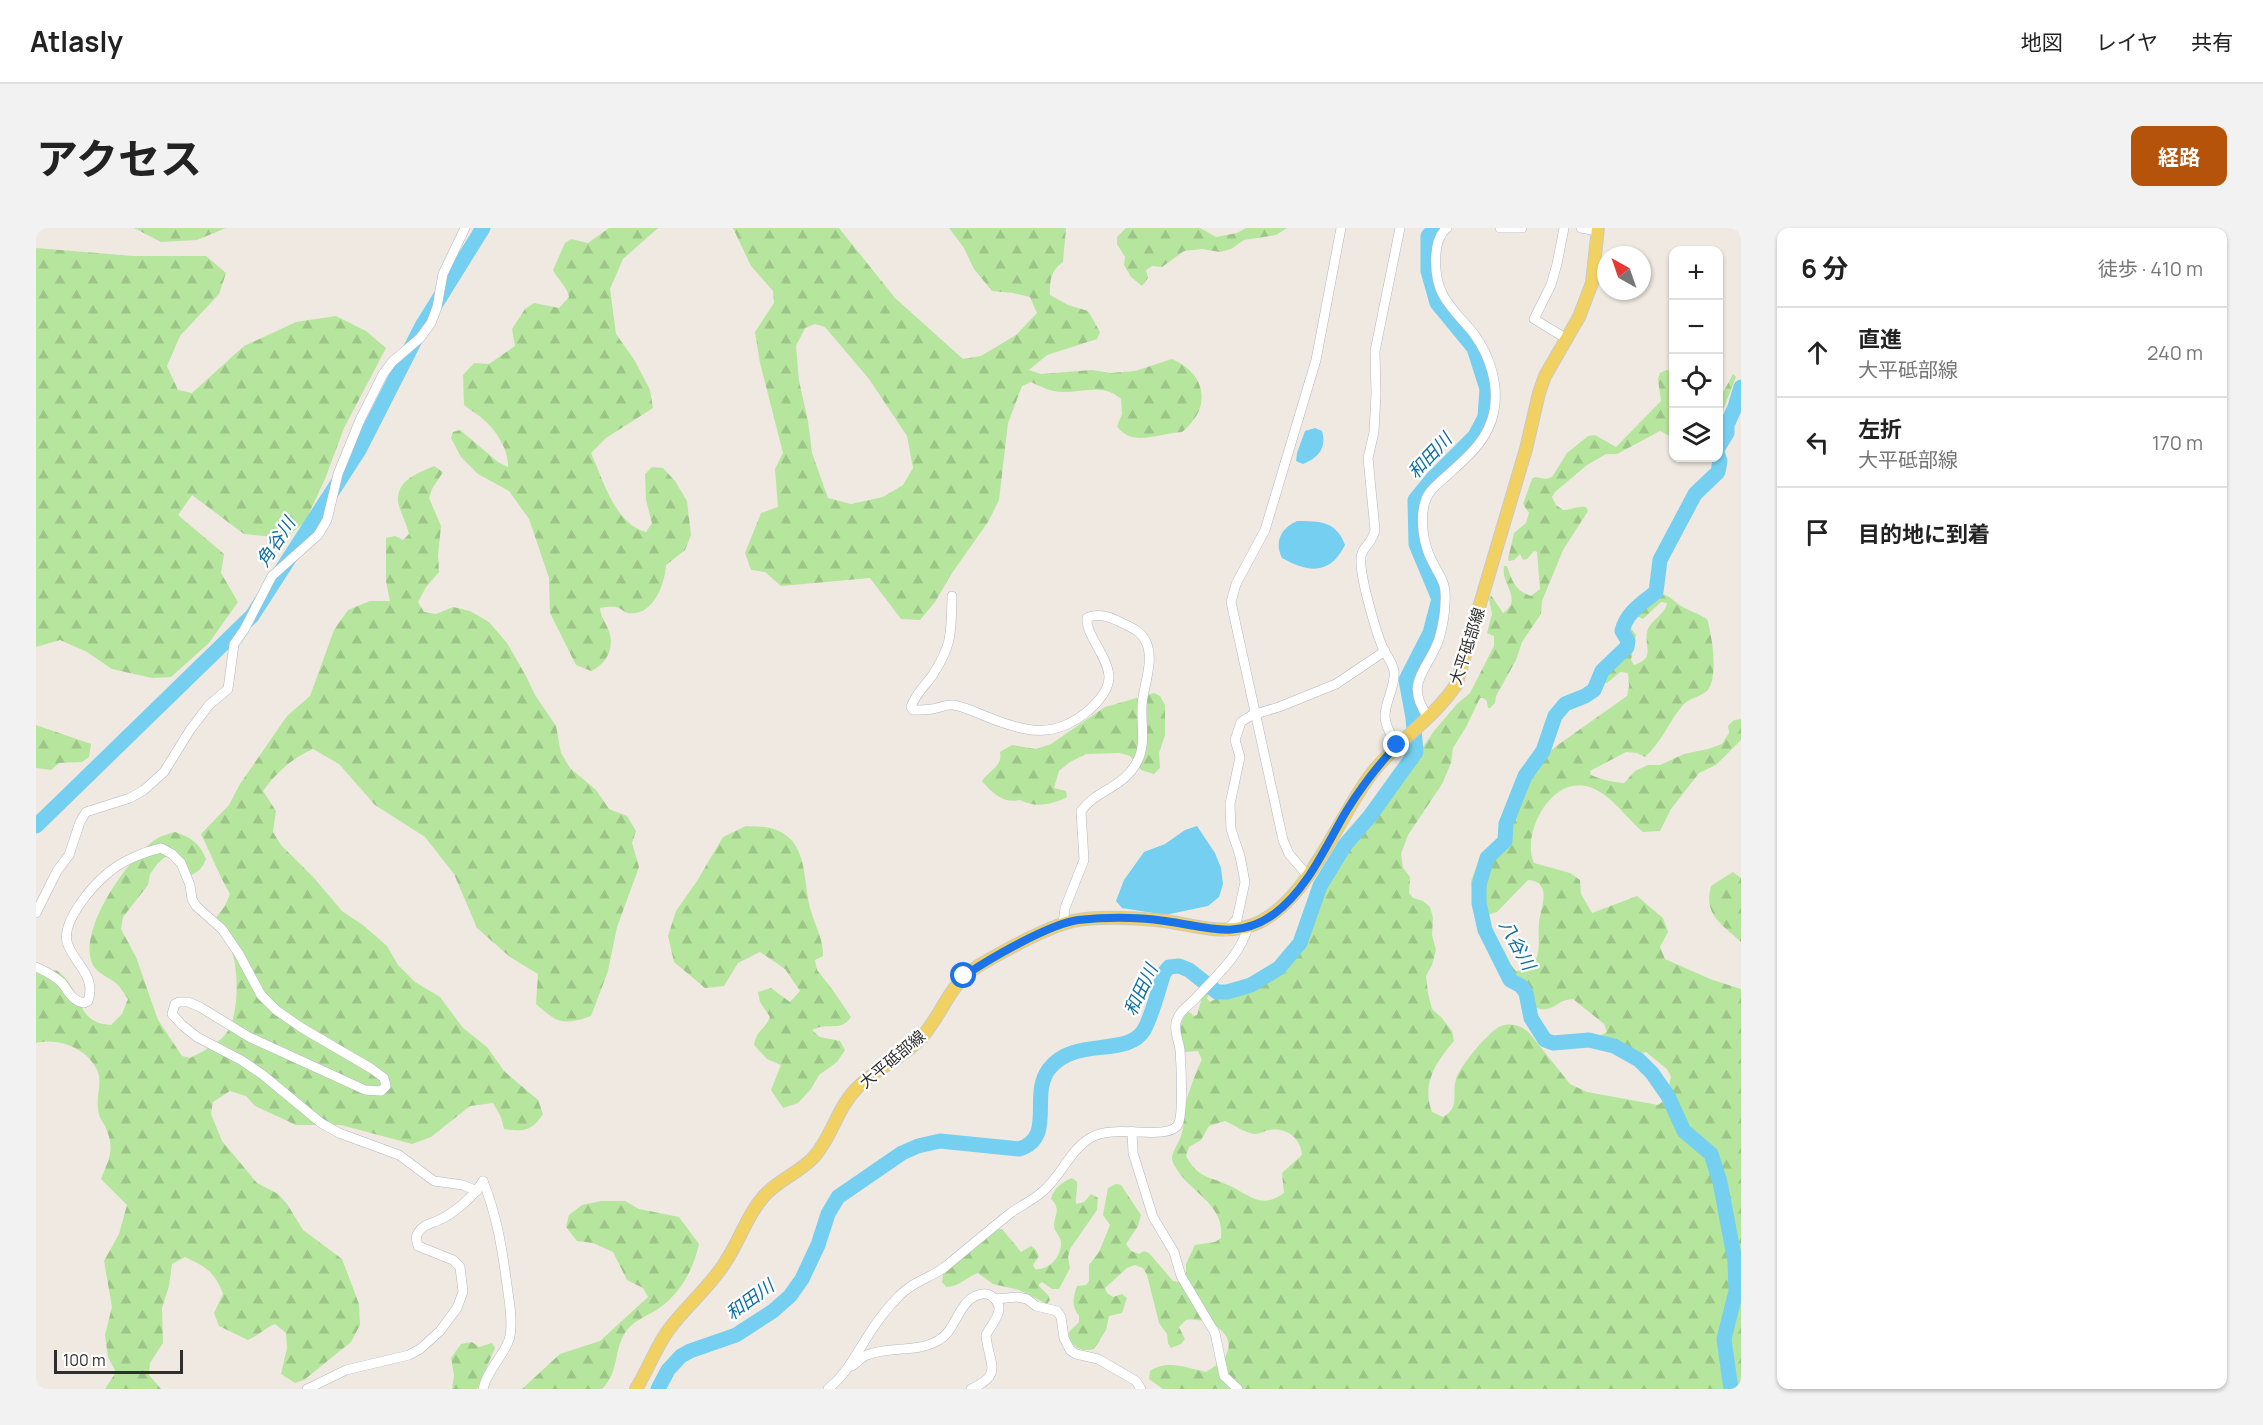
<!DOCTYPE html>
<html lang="ja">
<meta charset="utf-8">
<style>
body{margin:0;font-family:Manrope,"Noto Sans JP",sans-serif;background:#f2f2f2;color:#222}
.controls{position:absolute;right:18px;top:18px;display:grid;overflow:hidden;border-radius:12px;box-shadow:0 2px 4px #0004}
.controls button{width:54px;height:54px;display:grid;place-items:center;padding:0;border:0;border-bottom:2px solid #e0e0e0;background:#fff;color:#222;font:30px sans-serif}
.compass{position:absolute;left:1561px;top:18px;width:54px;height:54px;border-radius:50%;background:#fff;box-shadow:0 2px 4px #0004;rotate:320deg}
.scale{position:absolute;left:18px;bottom:15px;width:129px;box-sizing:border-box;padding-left:6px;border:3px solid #2e2e2e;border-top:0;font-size:16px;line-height:21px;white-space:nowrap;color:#2e2e2e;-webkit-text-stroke:4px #fff;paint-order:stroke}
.stop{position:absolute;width:18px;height:18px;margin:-14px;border:4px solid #1a73e8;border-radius:50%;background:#fff}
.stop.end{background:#1a73e8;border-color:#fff;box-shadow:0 2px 6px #0008}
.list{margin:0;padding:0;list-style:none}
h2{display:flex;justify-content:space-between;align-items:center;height:78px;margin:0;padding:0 24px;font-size:26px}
h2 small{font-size:20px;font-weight:400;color:#767676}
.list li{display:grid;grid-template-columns:39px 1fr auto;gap:18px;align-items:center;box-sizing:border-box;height:90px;padding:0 24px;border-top:2px solid #e0e0e0}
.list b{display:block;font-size:22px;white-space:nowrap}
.list p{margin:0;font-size:20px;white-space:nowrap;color:#767676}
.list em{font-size:20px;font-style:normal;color:#767676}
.icon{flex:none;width:33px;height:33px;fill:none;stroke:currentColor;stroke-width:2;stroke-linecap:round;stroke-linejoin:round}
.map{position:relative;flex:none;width:1705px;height:1161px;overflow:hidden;border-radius:12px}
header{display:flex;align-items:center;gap:36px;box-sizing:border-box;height:84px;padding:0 30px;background:#fff;border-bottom:2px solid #e0e0e0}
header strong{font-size:28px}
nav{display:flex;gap:33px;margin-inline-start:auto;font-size:21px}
.intro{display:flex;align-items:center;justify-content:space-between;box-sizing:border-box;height:144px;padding:0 36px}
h1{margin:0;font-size:42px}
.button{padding:15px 27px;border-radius:12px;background:#b45309;color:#fff;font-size:21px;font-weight:700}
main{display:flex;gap:36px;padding:0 36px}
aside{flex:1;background:#fff;border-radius:12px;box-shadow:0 2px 4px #0004}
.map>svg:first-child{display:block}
.forest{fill:url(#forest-firs);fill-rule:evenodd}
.water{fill:#75cff0}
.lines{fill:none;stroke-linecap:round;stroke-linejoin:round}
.river{stroke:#75cff0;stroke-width:15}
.minor-casing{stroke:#b4b7c1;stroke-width:10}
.major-casing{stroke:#c9c9c9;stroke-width:14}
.minor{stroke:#fff;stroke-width:9}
.major{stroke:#f2d163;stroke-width:12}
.route{stroke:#1a73e8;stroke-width:8}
.labels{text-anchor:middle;stroke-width:4.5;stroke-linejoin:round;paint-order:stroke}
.street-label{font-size:16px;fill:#2e2e2e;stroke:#fff}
.water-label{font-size:18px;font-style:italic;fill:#0d6fa3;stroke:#fff}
</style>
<header>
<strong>Atlasly</strong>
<nav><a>地図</a><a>レイヤ</a><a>共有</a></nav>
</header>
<div class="intro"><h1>アクセス</h1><a class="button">経路</a></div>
<main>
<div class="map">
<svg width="1705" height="1161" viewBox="0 0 1705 1161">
<defs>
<pattern id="forest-firs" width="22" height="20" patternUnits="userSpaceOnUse" patternTransform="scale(1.5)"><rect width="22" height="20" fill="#b6e59e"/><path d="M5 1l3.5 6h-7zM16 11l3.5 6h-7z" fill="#9dc588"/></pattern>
</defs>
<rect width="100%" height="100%" fill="#efe9e1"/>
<g class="forest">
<path d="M98,0h92l-29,12 -36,2z"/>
<path d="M573,0h49l-35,31 -13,30 6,45 19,27 15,29 3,18 -47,30 -15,15c12,27 24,71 55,79l6,-9 -6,-23 -1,-26 7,-7 11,1 12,13 12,20 4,34 -6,15 -19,15c-1,19 -13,52 -38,48 -4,-1 -5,-3 -9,-5 -5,-2 -12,-1 -19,0 1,11 8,17 10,27 4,16 -6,30 -19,36l-15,-6 -26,-52 -1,-35 -20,-59 -20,-28 -31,-17 -17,-17 -10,-19 2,-6 7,-2 38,32 10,5c1,-16 -11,-36 -24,-47 -6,-6 -13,-9 -20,-15l-1,-30 11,-12 15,1 26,-18 -3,-17 13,-20 9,-6 25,5 10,-11c-2,-11 -11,-17 -16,-27l12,-27 6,-4 17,4z"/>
<path d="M697,0h106l56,70 68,61 18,-3 35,-21 21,-22 -7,-16 -17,-4 -21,-2 -18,-22 -10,-21 -15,-20h117l-3,34c-13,9 -13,19 -13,33l18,10 20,6 12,21 -3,7 -50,16 -18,15 12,4 51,-4 19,3 24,-2 37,-12c35,15 40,49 10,73 -24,1 -50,16 -65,-6l5,-12 -1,-15c-18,-16 -36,-7 -58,-7 -11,0 -22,-5 -32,-10l-9,4 -14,37 -9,77 -11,22 -36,51 -17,29 -15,18 -19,-1 -31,-41 -89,8 -16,-14 -14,-2 -6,-17 16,-40 17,-6 -3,-38 8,-16 -23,-90 -5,-31 19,-29 -1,-12 -22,-25zM779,96l10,3 44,52 38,57 6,32 -10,17 -20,12 -32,7 -23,-6 -16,-45 -4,-32 -9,-40 -3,-35 9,-18z"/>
<path d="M1090,0h74l16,9 21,-4 9,-5h41l-11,7 -32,5 -13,9 -11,3 -18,-3 -18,2 -22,16 -10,-1 -6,4 2,8 -6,8 -11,-9 -7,-12 1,-8 -8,-13v-7z"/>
<path d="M0,20l97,8h73l20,17 -7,21 -39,42 -13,30 11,24 14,3 52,-47 52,-24 40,-6 30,15 20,17 -42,80 -19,51 -20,43 -20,16 -41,-4 -52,-39 -14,20 46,39 -3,19 17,29 -29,41 -38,34 -19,1 -40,-9 -25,-17 -27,-12 -24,7z"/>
<path d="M1630,142l7,1v67l-13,-7 -43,23h-11l-19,11 -32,27 -3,5 4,8 7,5c9,0 14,-4 23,-3l2,4 -25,39 -21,51 -1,13 -19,28 -6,18 -20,36 -1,7 -5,5h-2l-1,-7 -4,-3h-3l-14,29 -13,21 -2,15 -9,21 -34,51 -7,19 2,14 7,9 -1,16 4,5 10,3 7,6 3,11 -1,17 4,15 -4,15 -6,11 2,17 4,16 9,8 11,14 2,10c-18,21 -33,43 -22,71l11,5c18,-11 8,-21 13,-38 3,-12 34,-49 45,-53 12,-4 22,0 30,9l39,49 17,8 71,13 8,-6 5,-22 -4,-8 -21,-17 -19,4 -49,-14 3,-4 19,-2 7,-4 -3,-8 -31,-25c-14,1 -16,8 -26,10 -25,5 -47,-47 -61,-63v-8c19,0 19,22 30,33 30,-3 21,-29 23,-49 2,-15 14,-40 -11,-42l-31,32 -10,3 -7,-5 -6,-9 -3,-20 9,-24 21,-15 2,-6v-9l13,-28 6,-20 6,-10 27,-22 72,-51 2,-10 -1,-13 -8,-1 -13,11 -6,-1c1,-18 28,-20 30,-39 0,-5 -3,-8 -4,-13l3,-3 6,8 -5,25 3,5c22,-7 10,-18 13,-33 3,-12 18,-17 20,-29l-6,-1 -18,17 -8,-4c3,-9 20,-23 30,-20 6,2 11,8 16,11 8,5 17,7 26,13 5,15 12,59 0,72 -7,6 -18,7 -24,14 -14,16 -21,37 -38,52l-8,-4 -11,-1 -36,19 1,4c9,4 24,8 33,8l11,-12 13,-6h12l24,-11 24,-5 14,-5 7,-11 -1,-7 6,-6 7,-1v21l-25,25 -17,8 -28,36 -11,22 -17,1c-18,-15 -33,-40 -57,-46 -36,-8 -65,48 -52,77l36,10 10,7 1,14 11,19 45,-17 26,22 5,14 -8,15 5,12 45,20 31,10v400h-578l-14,-10 1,-8c17,-12 37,-3 56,1 6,-4 15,-9 19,-15 15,-25 -20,-40 -39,-37l-7,7 6,12 -4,5 -10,4 -3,-5 -1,-9 -8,-11 -12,-48 -4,-7 -8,-3 -8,3 -22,20 2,5 6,4 9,-3 5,4 -5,15 -13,3 -3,14 -12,19c-12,4 -26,-3 -25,-17l10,-10v-6c-8,-10 -6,-18 -2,-30l9,-1 3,-4v-16l10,-13 11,-27 -7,-10 5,-27 8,-4 5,1 20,30 -3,11 -12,18 5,7 8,3 5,-3 5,2 24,28 6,1 7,-9v-9l9,-19 20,-3 6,-4c4,-35 -32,-45 -46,-72 -2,-2 -3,-6 -3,-9 1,-6 7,-15 9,-21 4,-12 3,-25 6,-37 3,-10 10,-31 15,-39l-4,-9 -13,1c-5,-15 -8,-28 3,-41l6,5 3,-1 6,-21 4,-3h3l-3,7 3,4 9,-5 11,1 6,-5 12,-1 21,-10 11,-10 23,-27 18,-51 21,-38 41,-51 51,-74 23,-27 13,-11 24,-47v-10l-7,-3 5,-19 -3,-15 2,-4 12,18c21,-14 -3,-29 1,-47h3c5,15 8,25 24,30l9,-7 -3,-37 -3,-1 -7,8 -4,1 -3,-6 -6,6 -5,1 -1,-2 6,-26 12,-10 3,-10 -6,-9 9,-25 3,-2 11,2 6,-2 15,-24 21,-17 7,-1 21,12 45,-46 -3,-22 2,-6zM1189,893c10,4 19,12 30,13 5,0 9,-3 14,-4 17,-3 32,8 33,25l-20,18 2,20c-23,17 -34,2 -56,-8 -20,-9 -30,-7 -42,-29l3,-9 12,-7 8,-14z"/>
<path d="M1697,146l3,3 -13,33 -4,5v-15z"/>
<path d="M398,238l9,6 -11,17 -3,9 12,28 -3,30 1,16 -13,15 -8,15 6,10 12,2 17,-7 17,4 19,11 18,21 19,33 9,19 21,31 5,27 9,15 26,22 13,19 18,7 9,15 -4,12 7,24 -22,60 -9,44 -17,45c-28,10 -34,7 -55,-12l2,-30 -28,-17 -33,-29 -23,-54 -29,-37 -50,-32 -36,-41 -26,-15c-22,10 -36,23 -50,42l13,20 -3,21 8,13 33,33 28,33 21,14 24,21 11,19 17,17 25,15 23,31 24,19 17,24 34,29 5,14c-11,17 -19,18 -39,15l-3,-12 -8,-14 -23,3 -39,31 -19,7 -71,-19h-45l-41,-19 -9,-10 -16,-5 -17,11 -2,12 11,27 35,42 21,11 9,10 16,26 39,29 17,45 1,21 -9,17 -47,38 -9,3 -14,-9 6,-26 -1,-15 -11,-9c-10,4 -16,11 -27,16l-29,-14 -5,-13 9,-19c-8,-22 -17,-27 -38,-37l-13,7 -3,22 -7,22 1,35 -13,20 -1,12 12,14h-56l11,-17 -8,-15 -3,-22 7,-28 -8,-46 15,-27 8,-29 -26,-26c9,-22 14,-31 4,-53 -3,-5 -7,-11 -7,-17 -2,-11 4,-26 0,-37 -9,-23 -39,-35 -62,-29v-71l20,-2c4,3 8,6 11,10 16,21 12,43 44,45l11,-11 6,-15c-4,-5 -7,-11 -11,-15 -8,-7 -20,-10 -25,-21 -14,-34 37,-107 66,-125 5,-3 11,-4 17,-6 15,5 25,11 31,27 -3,8 -7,13 -15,16l-21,-19 -5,1 -7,6 -8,11 -2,11 -25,32 -2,12 15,28 22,63 24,36 8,2c12,-6 30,-15 38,-27 11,-18 11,-62 3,-82 -4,-9 -13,-18 -19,-26l13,-17 5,-12c-11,-19 -19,-40 -29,-60l28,-29 11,-21 47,-68 23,-20 24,-66 14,-20 22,-9h20l-4,-20v-43l9,-2 8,4 6,-6c-2,-9 -11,-28 -11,-33 -1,-22 21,-28 36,-35z"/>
<path d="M1118,465l6,3 5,9v30l-6,18 1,15 -6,6 -13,-4 -11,-14 -10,-3 -34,1 -16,8 -11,9 -5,17 12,3 1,6c-15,8 -32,11 -47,3 -16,4 -28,-7 -38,-19 7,-11 21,-14 18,-29l12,-7 24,4 15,-5 54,-37z"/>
<path d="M0,497l55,19 -2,13 -7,5 -23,1 -8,7 -15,-2z"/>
<path d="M710,598c8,1 17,0 24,2 40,10 32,52 41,83 5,18 12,26 12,45l-8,4 2,10 15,19 19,28c-10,16 -24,4 -39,13l8,7 20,4 5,9 -8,12 -18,13 -8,14 -13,14 -15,5 -12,-18 10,-25 -14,-6 -13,-14c3,-16 11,-15 16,-28l-10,-15 -2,-10 13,-4 19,14 10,-11 -15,-22 -25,-17 -22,11 -14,23 -19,2 -31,-26 -6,-26 8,-25 21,-30 26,-44z"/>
<path d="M1697,644l8,6v64c-19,-18 -38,-27 -30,-56z"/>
<path d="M1036,950l5,4c1,8 -2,14 -1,22l8,-2 7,-8 7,4 -1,12 -27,39 -2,8 2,11 -11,21h-7l-10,-7 -3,2v2l9,9 2,5 -3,4 -28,-14 -26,-6 -15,-11c-12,4 -19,14 -32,14l-4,-5 1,-8 56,-45h3l19,23 10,-6 5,4 3,6 -6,9 2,4c14,2 27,-13 26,-27 -1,-7 -7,-10 -7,-17 1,-12 7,-16 -3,-26 3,-11 11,-17 21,-21z"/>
<path d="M565,973h24l14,8 40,8 20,27c-6,26 -18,49 -41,65 -11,7 -23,11 -31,21 -14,18 -7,42 -25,59h-80l38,-35 40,-13 48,-44 -5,-9 -16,-8 -14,-28 -20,-9 -16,-2 -11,-14 3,-12 13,-10z"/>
<path d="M436,1114l7,5 13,-4 3,5 -18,41h-25l2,-14 -3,-17 10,-14z"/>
</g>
<g class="water">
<path d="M1279,200l7,3c5,17 -4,27 -19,33l-7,-3 1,-8 8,-22z"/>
<path d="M1261,293c23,0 39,0 48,24 -15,30 -36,28 -63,13 -8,-16 -1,-30 15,-37z"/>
<path d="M1161,598l18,27 6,15 2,16 -4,13 -11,9 -43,9 -43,-7 -6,-7 8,-21 20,-28 21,-8 20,-14z"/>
</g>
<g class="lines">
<g class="river">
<path d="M1682,220l9,-15v-8l8,-18 6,-20"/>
<path d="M1682,227l2,6 -2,11 -23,22 -35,66 -4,32c-14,11 -30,21 -34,39l6,10 -1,6 -25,24 -8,19 -9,6 -20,8 -10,12 -12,35 -18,25 -19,48 -1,17 -18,17 -8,27v18l6,27 25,50 11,6 5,7 5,25 14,22 8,3 36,-3 25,6 25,14 13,13 16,23 16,35 27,23 9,28 15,79 1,30 -12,48 7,50"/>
<path d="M0,598l216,-210 107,-166 63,-124 61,-98"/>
<path d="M622,1161l10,-19 13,-14 9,-5 46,-16 37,-24 17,-15 12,-17 16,-34 10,-31 10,-17 64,-44 16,-7 22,-5 79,8c37,-11 10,-54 30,-80 25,-33 78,-11 95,-39 9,-17 14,-39 20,-57l5,-6 10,-1 10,4 28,22h10l24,-7 28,-17 21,-25 20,-57 25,-41 25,-29 46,-64 -3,-34 -7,-38 24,-47 9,-34 -23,-55 -1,-44 18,-22 42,-42 10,-19 2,-28 -13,-41 -37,-45 -9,-32v-35l7,-8"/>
</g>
<g class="minor-casing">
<g id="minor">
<path d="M1464,0h22"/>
<path d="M1528,0l-7,36 -6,21 -17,34 33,20"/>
<path d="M1545,0l17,3"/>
<path d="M916,368c-1,36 1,48 -20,80 -8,11 -16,17 -21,31l2,3c6,0 13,0 19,-1 7,-1 15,-5 22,-4 11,2 21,7 31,11 39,16 68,24 103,-5 9,-8 21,-21 21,-34 -1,-21 -24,-43 -22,-59 9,-5 22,-2 31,3 10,5 23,9 28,21 9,19 -3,44 -4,64 -1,18 4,37 -4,54 -14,29 -40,28 -57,51l3,49 -19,48 -2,16"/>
<path d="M1392,489c-25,-35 0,-46 11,-78 3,-11 6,-24 6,-36 2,-20 -5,-26 -13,-42 -9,-17 -13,-44 -6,-62 3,-9 11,-14 17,-20 22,-20 45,-37 51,-68 5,-26 -4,-55 -20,-77 -10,-13 -23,-24 -31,-39 -9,-16 -12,-55 4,-67"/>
<path d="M1361,517c-5,-8 -12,-19 -12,-29 0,-15 11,-30 9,-45 -1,-8 -9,-17 -12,-25 -6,-15 -26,-80 -20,-93 5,-11 9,-8 13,-23l-7,-72 6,-26 2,-38 -1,-43 25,-123"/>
<path d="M1272,648l-19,-22 -6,-14 -52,-238 5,-18 29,-54 51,-170 25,-132"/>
<path d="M0,685l21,-42 12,-16 11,-33 6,-10 44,-14 14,-8 20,-18 26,-42 19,-25 19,-16 6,-45 10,-14 28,-54 46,-41 9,-15 11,-46 22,-54 23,-46 9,-12 28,-24 11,-15 6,-16 6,-33 22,-46"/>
<path d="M1190,703l11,-12 8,-37 -5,-26 -9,-27 -1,-25 10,-47 -5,-17 6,-18 11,-7 27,-8 57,-23 49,-33"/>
<path d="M0,739c9,4 19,9 26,16 7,9 10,18 22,20l4,-2c9,-26 -15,-38 -21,-59 -5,-21 25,-56 41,-69 14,-12 35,-21 53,-25l11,6 9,9 9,22 2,14 4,7 26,23 17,25 22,41 15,15 26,18 70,41 12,9 2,8 -5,5 -16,-1 -116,-53 -49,-30 -12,-5h-9l-4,2 -3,10 10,11 15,12 44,23 22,15 58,48 18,10 60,22 35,26 29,4 14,6"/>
<path d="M1096,903l1,22 20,64 21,35 7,24 34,57 9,43 14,13"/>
<path d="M959,1071l23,-2 9,2 9,7 21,5 4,6 3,21 6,12 6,4 22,5 38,22 5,8"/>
<path d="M816,1138c5,-3 9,-9 15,-11 22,-9 51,-2 72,-15 18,-10 20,-43 43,-46 4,-1 9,1 12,4 13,12 -3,26 -8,37 2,28 19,39 -15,54"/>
<path d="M271,1161l39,-19 63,-15 11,-6 20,-18 17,-23 6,-16 -3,-25 -7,-7 -35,-14c-1,-5 -3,-9 0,-13 4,-8 12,-9 19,-12 18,-8 36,-24 46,-40"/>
<path d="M447,1161c4,-20 24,-36 27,-53 3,-17 -1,-35 -3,-51 -5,-37 -10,-69 -24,-104"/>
<path d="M792,1161c19,-16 25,-30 38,-50 9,-15 21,-31 33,-43 13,-14 31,-18 46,-29 22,-18 44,-37 67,-55 10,-7 21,-12 30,-20 19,-15 26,-40 48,-54 24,-15 73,3 87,-12 7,-7 4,-63 3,-76 -1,-9 -6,-18 -4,-27 2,-11 12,-17 19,-24 20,-22 45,-43 53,-72"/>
</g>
</g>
<g class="major-casing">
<path id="major" d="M600,1161c12,-19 20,-43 34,-61 17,-23 41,-42 56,-67 14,-21 21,-46 38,-65 14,-16 35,-23 50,-39 18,-20 23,-49 43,-69 19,-20 46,-30 64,-50 22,-24 27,-53 57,-72 24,-14 69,-39 95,-45 28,-6 64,-3 92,0 28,4 52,13 81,6 58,-14 91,-109 126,-154 25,-32 61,-54 84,-88l70,-236 13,-56 6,-17 34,-59 13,-34 6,-55"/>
</g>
<use href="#minor" class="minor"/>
<use href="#major" class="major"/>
</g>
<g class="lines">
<path class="route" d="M928,748c25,-17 85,-52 114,-56 28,-3 59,-3 87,1 40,5 72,20 109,-7 34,-25 52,-69 73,-104 15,-24 31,-45 50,-65"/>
</g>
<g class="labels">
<g class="street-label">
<text transform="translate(1431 418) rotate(-72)" y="6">大平砥部線</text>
<text transform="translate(856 831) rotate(-40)" y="6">大平砥部線</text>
</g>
<g class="water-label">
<text transform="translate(1394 228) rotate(-47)" y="6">和田川</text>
<text transform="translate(240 314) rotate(-57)" y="6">角谷川</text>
<text transform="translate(1481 717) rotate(61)" y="6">八谷川</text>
<text transform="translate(1105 762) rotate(-65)" y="6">和田川</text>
<text transform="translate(714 1072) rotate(-36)" y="6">和田川</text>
</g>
</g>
</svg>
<div class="controls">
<button>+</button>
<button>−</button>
<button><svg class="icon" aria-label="locate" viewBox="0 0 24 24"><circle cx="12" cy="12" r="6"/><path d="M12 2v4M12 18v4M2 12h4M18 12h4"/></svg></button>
<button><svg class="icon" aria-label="layers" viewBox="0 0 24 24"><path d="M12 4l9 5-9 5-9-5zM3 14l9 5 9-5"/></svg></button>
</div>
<svg class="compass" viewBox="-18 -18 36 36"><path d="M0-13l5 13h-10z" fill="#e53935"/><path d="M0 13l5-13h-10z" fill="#767676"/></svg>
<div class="scale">100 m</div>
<div class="stop" style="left:928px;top:748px"></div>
<div class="stop end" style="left:1361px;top:517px"></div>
</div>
<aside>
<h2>6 分<small>徒歩 · 410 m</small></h2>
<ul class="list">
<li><svg class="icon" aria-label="ahead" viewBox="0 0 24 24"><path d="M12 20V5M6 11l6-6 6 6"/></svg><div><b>直進</b><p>大平砥部線</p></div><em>240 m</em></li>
<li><svg class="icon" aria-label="left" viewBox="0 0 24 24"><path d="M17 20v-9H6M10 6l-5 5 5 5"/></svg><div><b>左折</b><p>大平砥部線</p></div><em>170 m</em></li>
<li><svg class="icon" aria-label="arrive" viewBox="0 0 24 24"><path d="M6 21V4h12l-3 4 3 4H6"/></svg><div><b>目的地に到着</b></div></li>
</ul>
</aside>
</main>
